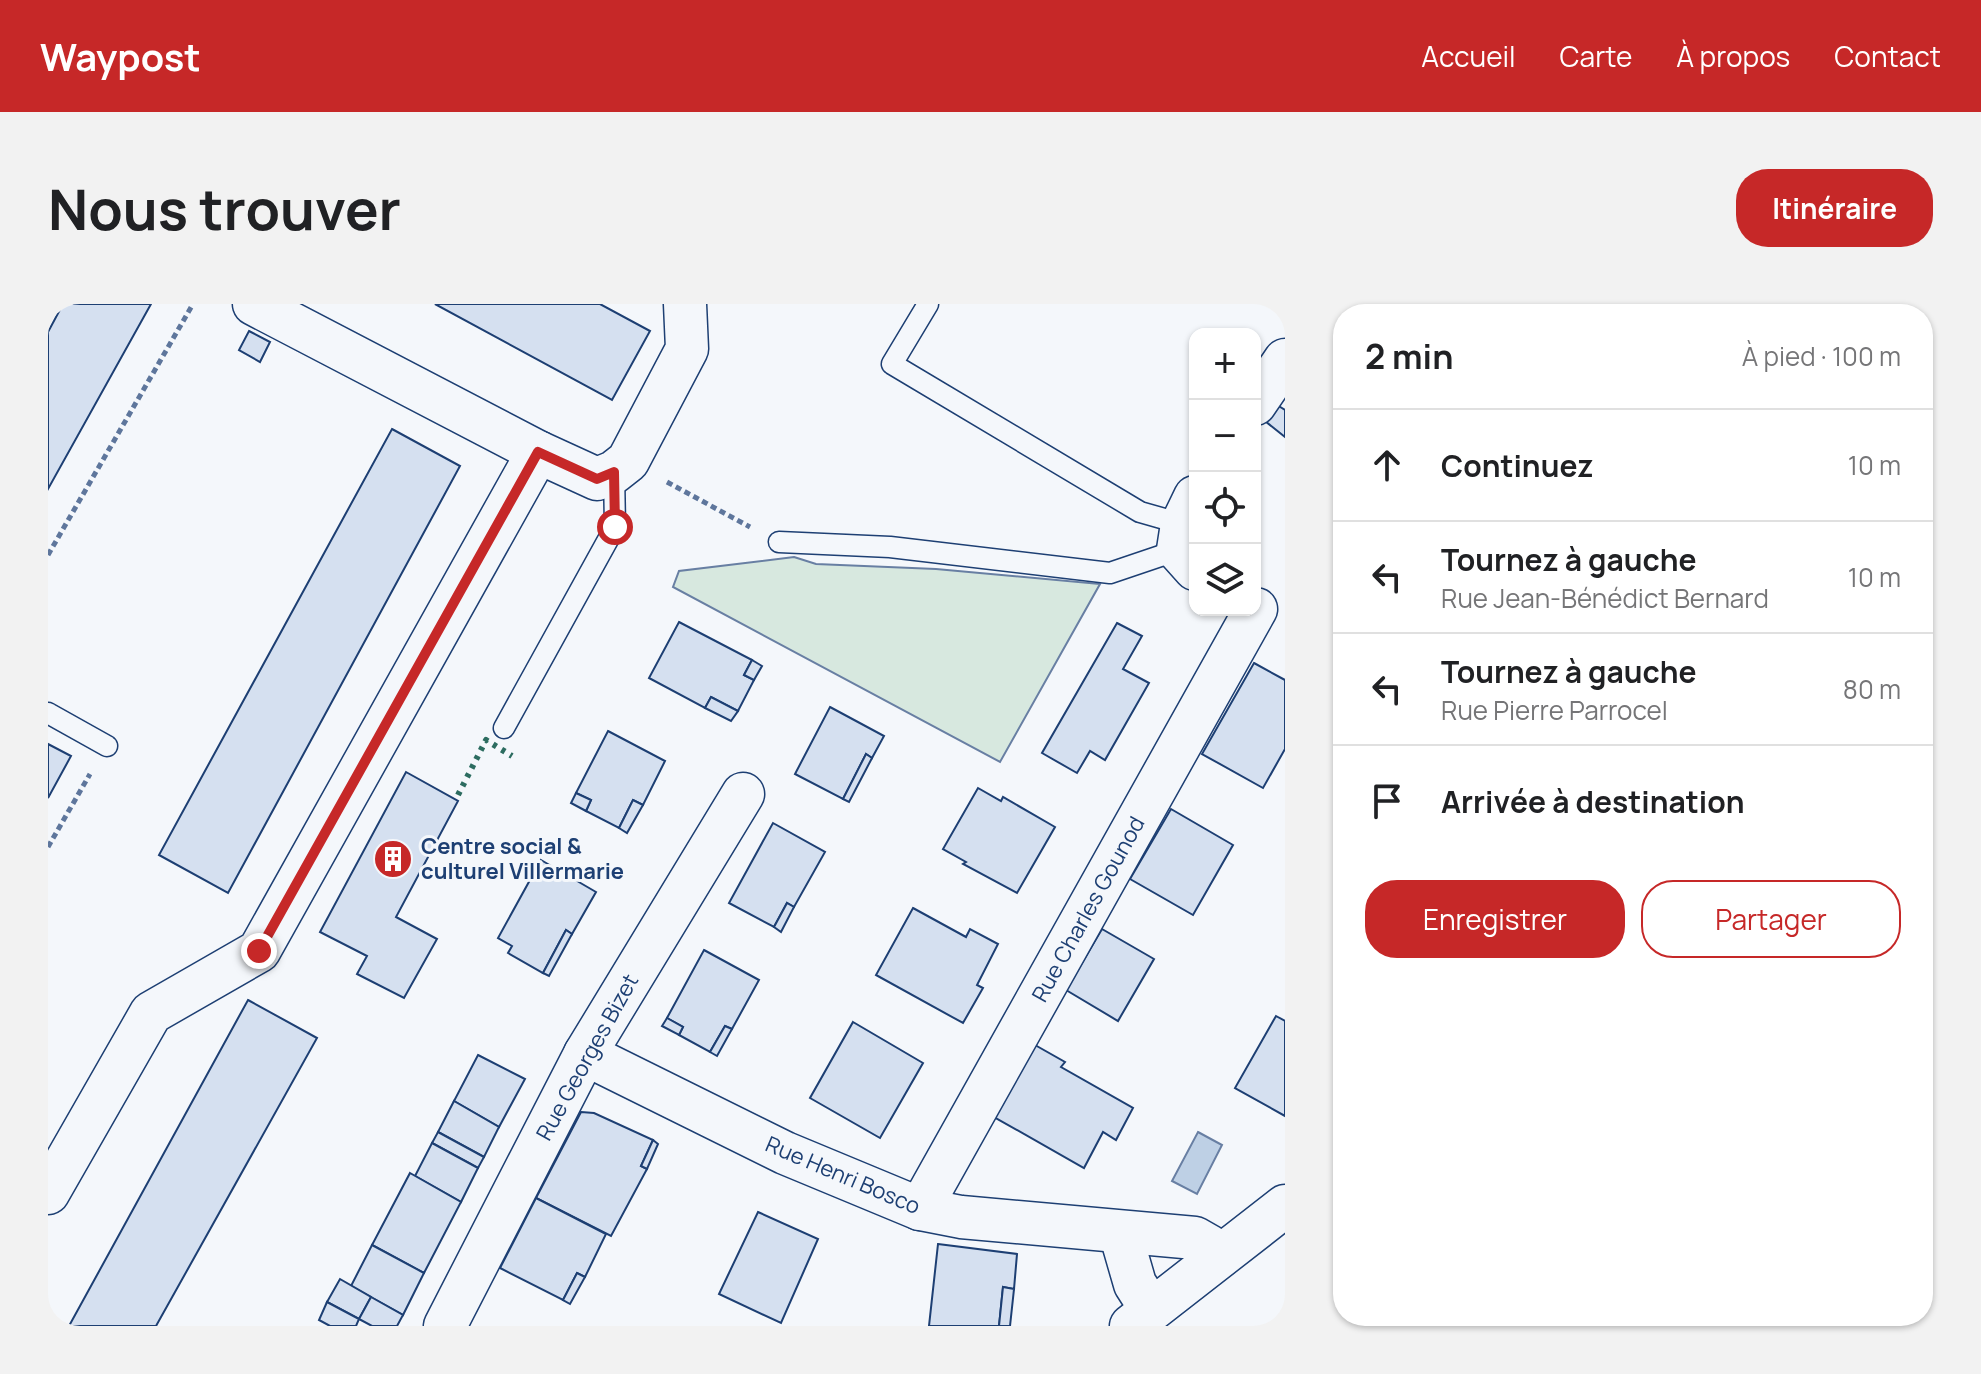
<!DOCTYPE html>
<html lang="fr">
<meta charset="utf-8">
<style>
body{margin:0;font-family:Manrope,sans-serif;background:#f2f2f2;color:#202124}
.controls{position:absolute;right:24px;top:24px;display:grid;overflow:hidden;border-radius:16px;box-shadow:0 2px 6px #0004}
.controls button{width:72px;height:72px;display:grid;place-items:center;padding:0;border:0;border-bottom:2px solid #e0e0e0;background:#fff;color:#202124;font:40px sans-serif}
.stop{position:absolute;width:24px;height:24px;margin:-18px;border:6px solid #c62828;border-radius:50%;background:#fff}
.stop.end{background:#c62828;border-color:#fff;box-shadow:0 2px 8px #0008}
.list{margin:0;padding:0;list-style:none}
h2{display:flex;justify-content:space-between;align-items:center;height:104px;margin:0;padding:0 32px;font-size:34px}
h2 small{font-size:26px;font-weight:400;color:#757577}
.list li{display:grid;grid-template-columns:52px 1fr auto;gap:24px;align-items:center;box-sizing:border-box;height:112px;padding:0 32px;border-top:2px solid #e0e0e0}
.list b{display:block;font-size:30px;white-space:nowrap}
.list p{margin:0;font-size:26px;white-space:nowrap;color:#757577}
.list em{font-size:26px;font-style:normal;color:#757577}
.actions{display:flex;gap:16px;padding:24px 32px}
.actions a{flex:1;padding:18px 0;border:2px solid #c62828;border-radius:32px;text-align:center;font-size:28px;color:#c62828}
.actions .main{background:#c62828;color:#fff}
.icon{flex:none;width:44px;height:44px;fill:none;stroke:currentColor;stroke-width:2;stroke-linecap:round;stroke-linejoin:round}
.map{position:relative;flex:none;width:1237px;height:1022px;overflow:hidden;border-radius:32px}
header{display:flex;align-items:center;gap:48px;box-sizing:border-box;height:112px;padding:0 40px;background:#c62828;color:#fff}
header strong{font-size:38px}
nav{display:flex;gap:44px;margin-inline-start:auto;font-size:28px}
.intro{display:flex;align-items:center;justify-content:space-between;box-sizing:border-box;height:192px;padding:0 48px}
h1{margin:0;font-size:56px}
.button{padding:20px 36px;border-radius:32px;background:#c62828;color:#fff;font-size:28px;font-weight:700}
main{display:flex;gap:48px;padding:0 48px}
aside{flex:1;background:#fff;border-radius:32px;box-shadow:0 2px 6px #0004}
.map>svg:first-child{display:block}
.green{fill:#d7e8df;stroke:#687fa3;stroke-width:2}
.water{fill:#bed0e5;stroke:#687fa3;stroke-width:2}
.building{fill:#d5e0f0;stroke:#1d3f73;stroke-width:2}
.lines{fill:none;stroke-linecap:round;stroke-linejoin:round}
.lane-casing{stroke:#1d3f73;stroke-width:23}
.street-casing{stroke:#1d3f73;stroke-width:45}
.path{stroke:#5e769c;stroke-width:5;stroke-dasharray:6 4;stroke-linecap:butt}
.lane{stroke:#f4f7fb;stroke-width:20}
.street{stroke:#f4f7fb;stroke-width:42}
.hedge{stroke:#2c6c60;stroke-width:6;stroke-dasharray:4 6;stroke-linecap:butt}
.route{stroke:#c62828;stroke-width:10}
.labels{text-anchor:middle;stroke-width:6;stroke-linejoin:round;paint-order:stroke}
.poi-label{font-size:22px;font-weight:bold;fill:#1d3f73;stroke:#f4f7fb;text-anchor:start}
.street-label{font-size:22px;fill:#1d3f73;stroke:#f4f7fb}
</style>
<header>
<strong>Waypost</strong>
<nav><a>Accueil</a><a>Carte</a><a>À propos</a><a>Contact</a></nav>
</header>
<div class="intro"><h1>Nous trouver</h1><a class="button">Itinéraire</a></div>
<main>
<div class="map">
<svg width="1237" height="1022" viewBox="0 0 1237 1022">
<rect width="100%" height="100%" fill="#f4f7fb"/>
<path class="green" d="M746,253l22,7 120,5 164,15 -100,178 -327,-175 6,-16z"/>
<path class="water" d="M1150,828l24,13 -25,49 -25,-13z"/>
<g class="building">
<path d="M15,0h88l-103,185v-157z"/>
<path d="M387,0h165l50,27 -38,69z"/>
<path d="M201,27l21,11 -10,20 -21,-12z"/>
<path d="M1229,101l8,5v27l-20,-16z"/>
<path d="M344,125l68,37 -232,427 -69,-38z"/>
<path d="M631,318l73,38 -8,15 10,5 -16,31 -27,-14 -6,11 -56,-30z"/>
<path d="M1069,319l25,13 -19,33 26,14 -44,77 -15,-9 -13,22 -35,-20z"/>
<path d="M704,356l10,6 -8,14 -10,-5z"/>
<path d="M1206,359l31,17v69l-22,39 -61,-34z"/>
<path d="M663,393l27,14 -7,10 -26,-13z"/>
<path d="M782,403l54,29 -12,22 -6,-4 -23,45 -48,-25z"/>
<path d="M560,427l57,30 -22,44 -10,-5 -14,28 -33,-17 5,-11 -15,-7z"/>
<path d="M0,440l23,12 -23,42z"/>
<path d="M818,450l6,4 -23,44 -6,-3z"/>
<path d="M358,468l52,29 -62,116 41,22 -33,59 -47,-24 10,-18 -47,-24z"/>
<path d="M930,484l23,13 2,-4 52,30 -38,66 -54,-29 3,-2 -23,-13z"/>
<path d="M528,489l15,7 -5,11 -15,-8z"/>
<path d="M585,496l10,5 -16,28 -8,-5z"/>
<path d="M1123,505l62,36 -40,70 -63,-36z"/>
<path d="M725,519l52,29 -31,55 -7,-4 -13,24 -45,-24z"/>
<path d="M493,556l55,32 -24,42 -6,-4 -23,43 -35,-20 4,-7 -14,-8z"/>
<path d="M739,599l7,4 -13,25 -7,-5z"/>
<path d="M865,604l53,29 4,-8 28,15 -21,41 6,3 -20,35 -87,-48z"/>
<path d="M1054,625l52,30 -36,62 -52,-31z"/>
<path d="M518,626l6,4 -23,42 -6,-3z"/>
<path d="M656,646l55,30 -27,49 -7,-3 -15,26 -31,-17 4,-8 -16,-9z"/>
<path d="M200,696l69,38 -161,288h-87z"/>
<path d="M1228,712l9,5v95l-50,-28z"/>
<path d="M619,714l16,9 -4,8 -17,-9z"/>
<path d="M805,718l70,41 -43,75 -70,-40z"/>
<path d="M677,722l7,3 -15,27 -7,-4z"/>
<path d="M987,741l30,17 -4,5 72,41 -17,32 -13,-8 -19,36 -90,-51z"/>
<path d="M430,751l47,24 -26,48 -45,-26z"/>
<path d="M406,797l45,26 -15,30 -46,-25z"/>
<path d="M533,808l13,1 59,27 -12,26 6,3 -36,67 -75,-38z"/>
<path d="M390,828l46,25 -6,11 -46,-25z"/>
<path d="M605,836l5,4 -11,25 -6,-3z"/>
<path d="M384,839l46,25 -17,34 -46,-26z"/>
<path d="M362,869l51,29 -37,71 -52,-28z"/>
<path d="M488,894l70,36 -21,43 -8,-4 -14,27 -63,-32z"/>
<path d="M710,908l60,27 -37,84 -62,-29z"/>
<path d="M890,940l79,10 -3,35 -11,-2 -4,39h-70z"/>
<path d="M324,941l52,28 -21,42 -52,-29z"/>
<path d="M529,969l8,4 -15,27 -7,-4z"/>
<path d="M292,975l31,18 -12,22 -32,-17z"/>
<path d="M955,983l11,2 -4,37h-11z"/>
<path d="M323,993l32,18 -6,11h-25l-13,-7z"/>
<path d="M279,998l32,17 -3,7h-26l-11,-6z"/>
</g>
<g class="lines">
<g class="lane-casing">
<g id="lane">
<path d="M880,0l-36,60 248,148 42,12"/>
<path d="M731,238l111,5 220,26 68,-23"/>
<path d="M0,409l59,33"/>
<path d="M456,424l111,-201 -1,-55"/>
</g>
</g>
<g class="street-casing">
<g id="street">
<path d="M206,0l284,148 59,27 17,-7 14,-11 59,-112 -2,-45"/>
<path d="M1207,100l30,-44"/>
<path d="M1147,193l-13,27 -4,26 17,19"/>
<path d="M537,750l200,99 135,56 41,8 234,21 14,8 11,10"/>
<path d="M0,889l103,-180 108,-62 279,-499"/>
<path d="M872,905l336,-600"/>
<path d="M1072,928l15,52 16,25"/>
<path d="M397,1022l140,-272 158,-260"/>
<path d="M1083,1022l154,-120"/>
</g>
</g>
<g class="path">
<path d="M619,178l83,45"/>
<path d="M0,251l145,-251"/>
<path d="M0,543l42,-73"/>
</g>
<use href="#lane" class="lane"/>
<use href="#street" class="street"/>
<path class="hedge" d="M410,491l28,-55 26,16"/>
</g>
<g class="lines">
<path class="route" d="M211,647l279,-499 59,27 17,-7 1,55"/>
</g>
<defs>
<g id="building-disc" transform="scale(2)"><circle r="9.5" fill="#c62828" stroke="#f4f7fb"/><path d="M-4-6H4V6H1V3H-1V6H-4ZM-2.5-4.3h1.7v1.8h-1.7ZM.8-4.3h1.7v1.8H.8ZM-2.5-1h1.7V.8h-1.7ZM.8-1h1.7V.8H.8Z" fill="#fff"/></g>
</defs>
<g fill-rule="evenodd">
<use href="#building-disc" x="345" y="555"/>
</g>
<g class="labels">
<g class="poi-label">
<text x="373" y="550">Centre social &amp;<tspan x="373" dy="25">culturel Villermarie</tspan></text>
</g>
<g class="street-label">
<text transform="translate(1040 605) rotate(-61)" y="8">Rue Charles Gounod</text>
<text transform="translate(539 753) rotate(-61)" y="8">Rue Georges Bizet</text>
<text transform="translate(795 871) rotate(23)" y="8">Rue Henri Bosco</text>
</g>
</g>
</svg>
<div class="controls">
<button>+</button>
<button>−</button>
<button><svg class="icon" aria-label="locate" viewBox="0 0 24 24"><circle cx="12" cy="12" r="6"/><path d="M12 2v4M12 18v4M2 12h4M18 12h4"/></svg></button>
<button><svg class="icon" aria-label="layers" viewBox="0 0 24 24"><path d="M12 4l9 5-9 5-9-5zM3 14l9 5 9-5"/></svg></button>
</div>
<div class="stop" style="left:567px;top:223px"></div>
<div class="stop end" style="left:211px;top:647px"></div>
</div>
<aside>
<h2>2 min<small>À pied · 100 m</small></h2>
<ul class="list">
<li><svg class="icon" aria-label="ahead" viewBox="0 0 24 24"><path d="M12 20V5M6 11l6-6 6 6"/></svg><div><b>Continuez</b></div><em>10 m</em></li>
<li><svg class="icon" aria-label="left" viewBox="0 0 24 24"><path d="M17 20v-9H6M10 6l-5 5 5 5"/></svg><div><b>Tournez à gauche</b><p>Rue Jean-Bénédict Bernard</p></div><em>10 m</em></li>
<li><svg class="icon" aria-label="left" viewBox="0 0 24 24"><path d="M17 20v-9H6M10 6l-5 5 5 5"/></svg><div><b>Tournez à gauche</b><p>Rue Pierre Parrocel</p></div><em>80 m</em></li>
<li><svg class="icon" aria-label="arrive" viewBox="0 0 24 24"><path d="M6 21V4h12l-3 4 3 4H6"/></svg><div><b>Arrivée à destination</b></div></li>
</ul>
<div class="actions"><a class="main">Enregistrer</a><a>Partager</a></div>
</aside>
</main>
